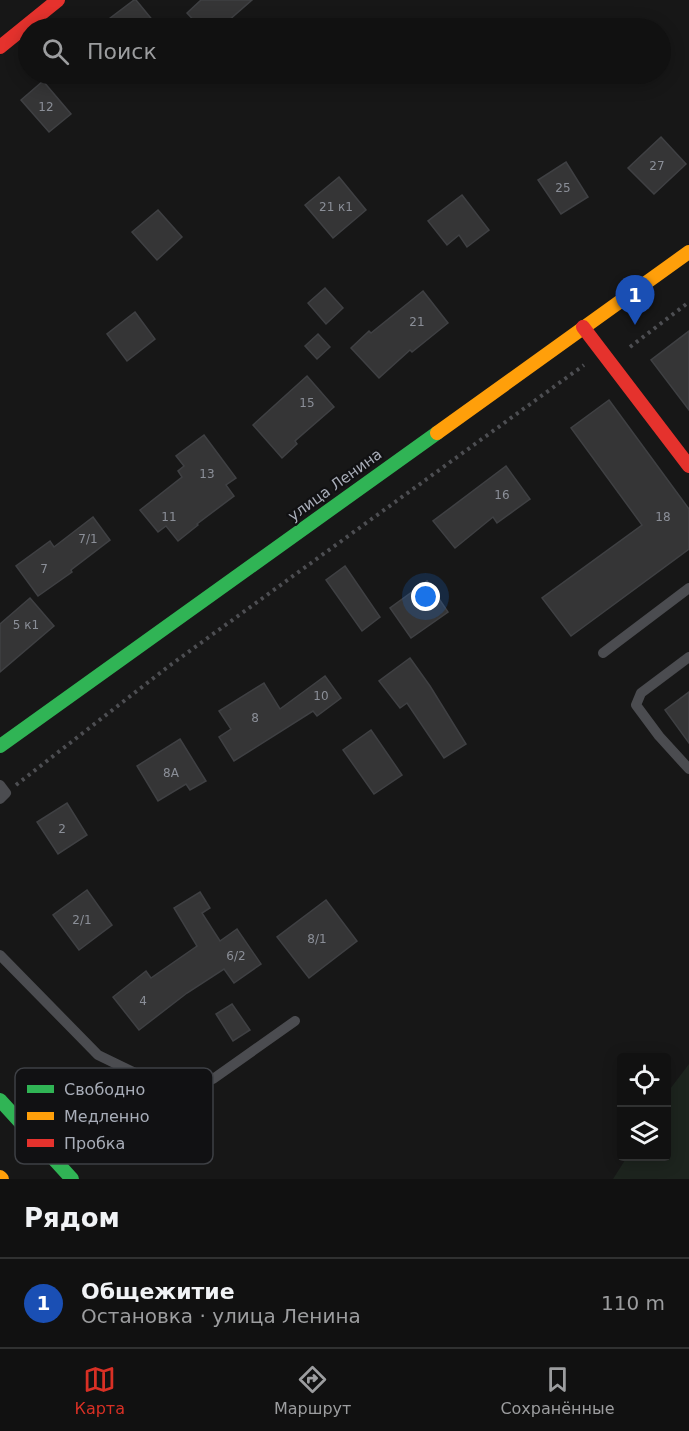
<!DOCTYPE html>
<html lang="ru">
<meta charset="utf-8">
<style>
body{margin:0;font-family:"DejaVu Sans",sans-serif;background:#1e1f1f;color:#f1f3f6}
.controls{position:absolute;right:18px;bottom:18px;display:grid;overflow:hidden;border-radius:6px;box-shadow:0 3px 15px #0003}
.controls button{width:54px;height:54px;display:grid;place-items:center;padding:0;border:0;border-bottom:2px solid #303131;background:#111;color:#f1f3f6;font:30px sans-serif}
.you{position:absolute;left:426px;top:597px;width:21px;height:21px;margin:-15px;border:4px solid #fff;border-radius:50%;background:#1a73e8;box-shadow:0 0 0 9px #1a73e833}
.badge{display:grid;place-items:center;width:39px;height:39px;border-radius:50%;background:#d93025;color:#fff;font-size:20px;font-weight:700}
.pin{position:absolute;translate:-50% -50px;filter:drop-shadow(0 2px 3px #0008)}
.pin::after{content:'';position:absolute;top:32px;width:21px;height:18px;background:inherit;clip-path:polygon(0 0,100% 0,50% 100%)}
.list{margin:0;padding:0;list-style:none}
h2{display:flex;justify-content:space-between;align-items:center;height:78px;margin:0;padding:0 24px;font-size:26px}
h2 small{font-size:20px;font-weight:400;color:#9c9d9f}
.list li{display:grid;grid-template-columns:39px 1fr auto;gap:18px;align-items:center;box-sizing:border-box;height:90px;padding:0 24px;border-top:2px solid #303131}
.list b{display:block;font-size:22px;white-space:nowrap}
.list p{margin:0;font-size:20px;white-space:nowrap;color:#9c9d9f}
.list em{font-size:20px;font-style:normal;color:#9c9d9f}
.icon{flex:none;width:33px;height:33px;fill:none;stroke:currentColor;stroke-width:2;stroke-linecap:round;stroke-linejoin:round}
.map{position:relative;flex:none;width:689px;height:1179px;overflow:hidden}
.search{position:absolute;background:#111;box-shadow:0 3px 15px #0003;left:18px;right:18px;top:18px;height:66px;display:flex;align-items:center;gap:15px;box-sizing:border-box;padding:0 21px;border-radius:33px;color:#9c9d9f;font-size:22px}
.sheet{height:168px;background:#111}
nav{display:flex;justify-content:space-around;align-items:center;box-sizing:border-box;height:84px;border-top:2px solid #303131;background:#111;font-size:16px;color:#9c9d9f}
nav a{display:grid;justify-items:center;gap:3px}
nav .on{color:#d93025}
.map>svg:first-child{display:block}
.green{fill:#1d241e}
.building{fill:#353536;stroke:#3f4043;stroke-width:1.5}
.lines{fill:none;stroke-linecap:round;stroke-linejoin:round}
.path{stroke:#4d4e52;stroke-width:4;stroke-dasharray:3 4.5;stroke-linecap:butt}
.lane{stroke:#4b4c50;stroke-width:10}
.fast{stroke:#30b455;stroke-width:14}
.slow{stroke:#ff9f0a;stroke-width:14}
.jam{stroke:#e5322d;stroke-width:14}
.labels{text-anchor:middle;stroke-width:4.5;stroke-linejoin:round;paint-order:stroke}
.number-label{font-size:12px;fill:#8b8f98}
.street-label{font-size:15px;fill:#a8adb8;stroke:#111113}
.key{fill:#111113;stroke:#3e4045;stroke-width:1.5}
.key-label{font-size:16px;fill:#a8adb8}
</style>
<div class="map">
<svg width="689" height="1179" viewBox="0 0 689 1179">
<rect width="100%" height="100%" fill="#171717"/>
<path class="green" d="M689,1064v115h-76l14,-22 39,-1 1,-63z"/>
<g class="building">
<path d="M134,0h2l23,28h-62z"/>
<path d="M201,0h51l-32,28h-19l-14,-15z"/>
<path d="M43,81l28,33 -22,18 -28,-32z"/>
<path d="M661,137l25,27 -32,30 -26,-26z"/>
<path d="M566,162l22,35 -27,17 -23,-34z"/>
<path d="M339,177l27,33 -33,28 -28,-33z"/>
<path d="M462,195l27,35 -22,17 -8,-12 -12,10 -19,-24z"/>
<path d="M158,210l24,27 -25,23 -25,-28z"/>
<path d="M325,288l18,20 -17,16 -18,-21z"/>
<path d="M423,291l25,32 -36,29 -2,-2 -31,28 -28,-30 18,-17 2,2z"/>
<path d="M135,312l20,27 -28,22 -20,-27z"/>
<path d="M689,331v79l-38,-50z"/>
<path d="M318,334l12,13 -13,12 -12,-13z"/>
<path d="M307,376l27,31 -39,34 2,3 -15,14 -29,-33z"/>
<path d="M609,400l80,109v40l-118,87 -29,-38 100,-73 -71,-97z"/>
<path d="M204,435l32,43 -10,7 8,11 -37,28 1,1 -20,16 -12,-15 -8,6 -18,-22 42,-33 -4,-6 6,-5 -8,-10z"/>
<path d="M506,466l24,33 -33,24 -4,-6 -38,31 -22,-27z"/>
<path d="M93,517l17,23 -39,30 1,2 -34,24 -22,-30 34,-25 4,6z"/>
<path d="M345,566l35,51 -18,14 -36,-51z"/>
<path d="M427,581l21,31 -37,26 -21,-30z"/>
<path d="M30,598l24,28 -54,46v-48z"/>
<path d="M410,658l20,28 36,58 -22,14 -37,-55 -7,5 -21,-27z"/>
<path d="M325,676l16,22 -24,18 -4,-5 -79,50 -15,-24 12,-8 -12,-18 45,-28 16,26z"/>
<path d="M689,692v51l-24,-33z"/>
<path d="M371,730l31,45 -28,19 -31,-44z"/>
<path d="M180,739l26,42 -16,9 -4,-6 -28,17 -21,-35z"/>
<path d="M67,803l20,32 -29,19 -21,-32z"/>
<path d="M87,890l25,35 -33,25 -26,-35z"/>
<path d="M200,892l10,16 -8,5 18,28 17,-12 24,35 -27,19 -10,-14 -37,24 -48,37 -26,-33 33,-26 5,7 46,-32 -23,-38z"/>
<path d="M326,900l31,41 -48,37 -32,-41z"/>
<path d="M232,1004l18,26 -17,11 -17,-27z"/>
</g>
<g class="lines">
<g class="path">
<path d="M630,347l59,-45"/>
<path d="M16,785l153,-119 415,-301"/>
</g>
<g class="lane">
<path d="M603,653l86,-65"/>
<path d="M689,657l-48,36 -5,12 23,31 30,33"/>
<path d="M0,785l6,8 -6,6"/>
<path d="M0,955l98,100 66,32 49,-8 82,-58"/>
</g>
<g class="fast">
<path d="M0,746l437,-313"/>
<path d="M0,1100l72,79"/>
</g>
<g class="slow">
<path d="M437,433l252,-181"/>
<path d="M0,1177l2,2"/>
</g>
<g class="jam">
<path d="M0,47l58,-47"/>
<path d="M583,327l106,139"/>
</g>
</g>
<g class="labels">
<g class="number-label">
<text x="46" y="111">12</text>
<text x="657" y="170">27</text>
<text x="563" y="192">25</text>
<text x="336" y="211">21 к1</text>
<text x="417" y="326">21</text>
<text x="307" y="407">15</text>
<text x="207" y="478">13</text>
<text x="502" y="499">16</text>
<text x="169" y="521">11</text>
<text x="663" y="521">18</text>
<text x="88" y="543">7/1</text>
<text x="44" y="573">7</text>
<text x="26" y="629">5 к1</text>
<text x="321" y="700">10</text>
<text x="255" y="722">8</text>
<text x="171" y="777">8А</text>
<text x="62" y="833">2</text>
<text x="82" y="924">2/1</text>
<text x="317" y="943">8/1</text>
<text x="236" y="960">6/2</text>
<text x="143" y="1005">4</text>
</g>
<g class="street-label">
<text transform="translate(335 485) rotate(-36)" y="5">улица Ленина</text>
</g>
</g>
<rect x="15" y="1068" width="198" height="96" rx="9" class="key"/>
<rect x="27" y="1085" width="27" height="8" fill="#30b455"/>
<rect x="27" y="1112" width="27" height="8" fill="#ff9f0a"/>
<rect x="27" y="1139" width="27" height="8" fill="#e5322d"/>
<g class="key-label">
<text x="64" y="1095">Свободно</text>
<text x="64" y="1122">Медленно</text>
<text x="64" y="1149">Пробка</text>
</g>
</svg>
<div class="controls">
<button><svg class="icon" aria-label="locate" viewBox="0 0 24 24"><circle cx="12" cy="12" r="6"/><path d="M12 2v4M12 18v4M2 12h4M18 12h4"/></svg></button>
<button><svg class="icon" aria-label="layers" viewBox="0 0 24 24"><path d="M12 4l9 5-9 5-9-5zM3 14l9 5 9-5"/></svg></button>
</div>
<div class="you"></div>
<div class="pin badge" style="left:635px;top:325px;background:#1a4fb4">1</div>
<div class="search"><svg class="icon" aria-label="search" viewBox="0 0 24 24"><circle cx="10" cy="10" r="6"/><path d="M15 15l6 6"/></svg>Поиск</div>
</div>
<section class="sheet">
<h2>Рядом<small></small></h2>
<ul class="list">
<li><span class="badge" style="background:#1a4fb4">1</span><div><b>Общежитие</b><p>Остановка · улица Ленина</p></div><em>110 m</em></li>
</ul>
</section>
<nav>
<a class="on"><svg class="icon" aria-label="map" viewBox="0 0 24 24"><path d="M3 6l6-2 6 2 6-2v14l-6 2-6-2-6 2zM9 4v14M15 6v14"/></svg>Карта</a>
<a><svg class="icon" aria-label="directions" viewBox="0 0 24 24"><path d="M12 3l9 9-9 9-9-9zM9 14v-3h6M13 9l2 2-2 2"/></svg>Маршрут</a>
<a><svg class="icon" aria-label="saved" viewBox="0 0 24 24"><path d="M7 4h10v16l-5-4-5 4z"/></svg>Сохранённые</a>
</nav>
